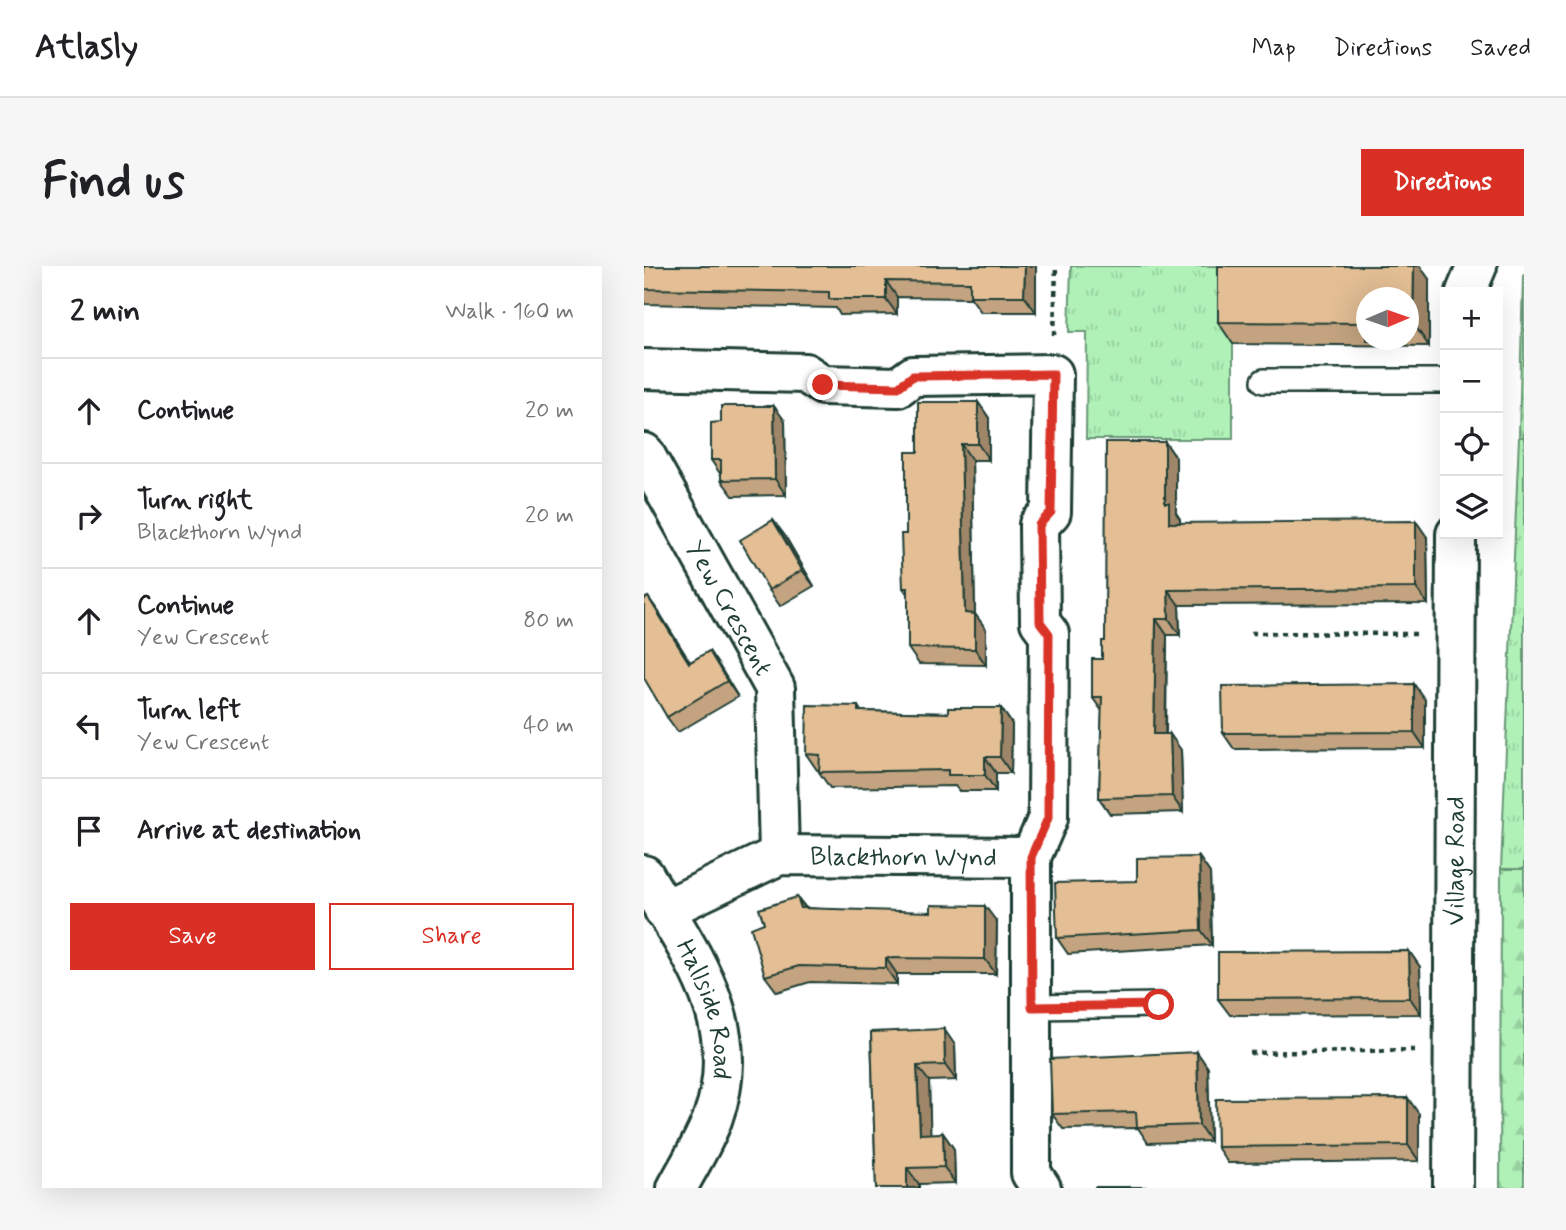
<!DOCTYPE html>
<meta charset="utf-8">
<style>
body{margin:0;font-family:Mynerve,sans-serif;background:#f6f6f6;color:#202124}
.controls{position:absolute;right:21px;top:21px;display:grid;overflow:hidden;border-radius:0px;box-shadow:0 7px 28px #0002}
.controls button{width:63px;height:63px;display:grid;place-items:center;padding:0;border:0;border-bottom:2px solid #e0e0e0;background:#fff;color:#202124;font:35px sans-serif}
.compass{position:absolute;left:712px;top:21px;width:63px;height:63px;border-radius:50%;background:#fff;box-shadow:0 7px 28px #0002;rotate:88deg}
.stop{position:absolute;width:21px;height:21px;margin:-16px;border:5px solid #d93025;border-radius:50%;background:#fff}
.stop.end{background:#d93025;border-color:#fff;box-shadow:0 2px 7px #0008}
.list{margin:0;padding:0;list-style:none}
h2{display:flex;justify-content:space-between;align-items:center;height:91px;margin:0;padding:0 28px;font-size:30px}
h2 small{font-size:23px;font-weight:400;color:#757577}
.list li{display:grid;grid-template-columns:46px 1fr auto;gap:21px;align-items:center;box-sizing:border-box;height:105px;padding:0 28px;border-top:2px solid #e0e0e0}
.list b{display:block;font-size:26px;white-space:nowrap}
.list p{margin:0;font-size:23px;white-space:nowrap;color:#757577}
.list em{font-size:23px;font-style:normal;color:#757577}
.actions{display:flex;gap:14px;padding:21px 28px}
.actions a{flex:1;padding:16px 0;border:2px solid #d93025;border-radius:0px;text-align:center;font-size:24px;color:#d93025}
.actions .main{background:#d93025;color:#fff}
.icon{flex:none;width:38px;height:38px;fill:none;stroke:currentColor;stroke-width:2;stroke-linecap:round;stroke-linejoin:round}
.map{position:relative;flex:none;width:880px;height:922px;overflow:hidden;border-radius:0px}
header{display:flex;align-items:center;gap:42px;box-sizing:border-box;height:98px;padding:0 35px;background:#fff;border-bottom:2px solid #e0e0e0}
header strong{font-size:33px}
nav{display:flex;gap:38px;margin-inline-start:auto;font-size:24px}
.intro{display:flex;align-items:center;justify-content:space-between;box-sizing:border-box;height:168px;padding:0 42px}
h1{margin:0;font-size:49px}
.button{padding:18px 32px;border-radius:0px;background:#d93025;color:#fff;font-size:24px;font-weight:700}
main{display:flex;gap:42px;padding:0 42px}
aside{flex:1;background:#fff;border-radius:0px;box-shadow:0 7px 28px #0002}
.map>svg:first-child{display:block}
.forest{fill:url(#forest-firs);stroke:#689776;stroke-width:2}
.park{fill:url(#park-tufts);stroke:#689776;stroke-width:2}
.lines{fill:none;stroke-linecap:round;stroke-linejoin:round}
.lane-casing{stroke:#1f3d34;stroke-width:28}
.street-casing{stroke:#1f3d34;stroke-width:44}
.path{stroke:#1f3d34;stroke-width:4.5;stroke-dasharray:5 5;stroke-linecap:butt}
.lane{stroke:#fff;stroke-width:23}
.street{stroke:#fff;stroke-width:38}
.wall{fill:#c4a480;stroke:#1f3d34;stroke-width:2;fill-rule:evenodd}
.shaded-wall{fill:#a08668;stroke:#1f3d34;stroke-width:2}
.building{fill:#e4bf95;stroke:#1f3d34;stroke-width:2}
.route{stroke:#d93025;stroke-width:9}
.labels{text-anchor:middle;stroke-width:6;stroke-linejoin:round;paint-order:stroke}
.street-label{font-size:26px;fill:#1f3d34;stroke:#fff}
</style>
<header>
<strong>Atlasly</strong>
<nav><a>Map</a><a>Directions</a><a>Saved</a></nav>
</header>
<div class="intro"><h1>Find us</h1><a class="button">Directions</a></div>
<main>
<aside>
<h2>2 min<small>Walk · 160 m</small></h2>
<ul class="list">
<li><svg class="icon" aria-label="ahead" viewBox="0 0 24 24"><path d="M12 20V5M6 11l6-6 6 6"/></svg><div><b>Continue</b></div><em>20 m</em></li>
<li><svg class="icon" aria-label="right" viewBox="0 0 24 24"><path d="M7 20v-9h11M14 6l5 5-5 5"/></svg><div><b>Turn right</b><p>Blackthorn Wynd</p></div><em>20 m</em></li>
<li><svg class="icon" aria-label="ahead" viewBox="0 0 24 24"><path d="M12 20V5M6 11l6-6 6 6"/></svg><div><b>Continue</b><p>Yew Crescent</p></div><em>80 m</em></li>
<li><svg class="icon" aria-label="left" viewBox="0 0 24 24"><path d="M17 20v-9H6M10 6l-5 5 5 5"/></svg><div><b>Turn left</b><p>Yew Crescent</p></div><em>40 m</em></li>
<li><svg class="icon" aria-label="arrive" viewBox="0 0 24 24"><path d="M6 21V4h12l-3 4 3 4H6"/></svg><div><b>Arrive at destination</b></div></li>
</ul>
<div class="actions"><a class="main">Save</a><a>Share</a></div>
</aside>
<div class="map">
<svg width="880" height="922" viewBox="0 0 880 922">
<defs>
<pattern id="forest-firs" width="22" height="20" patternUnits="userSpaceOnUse" patternTransform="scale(1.75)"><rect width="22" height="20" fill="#b0f1b8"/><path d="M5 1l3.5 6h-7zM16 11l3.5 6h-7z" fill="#97d09f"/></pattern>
<pattern id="park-tufts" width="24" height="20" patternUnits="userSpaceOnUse" patternTransform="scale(1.75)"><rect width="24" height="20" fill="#b0f1b8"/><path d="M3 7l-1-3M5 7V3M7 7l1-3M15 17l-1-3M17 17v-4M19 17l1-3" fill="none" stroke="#97d09f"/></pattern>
</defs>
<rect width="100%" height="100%" fill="#fff"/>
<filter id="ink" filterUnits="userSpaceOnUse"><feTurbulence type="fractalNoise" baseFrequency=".0143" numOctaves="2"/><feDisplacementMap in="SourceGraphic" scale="14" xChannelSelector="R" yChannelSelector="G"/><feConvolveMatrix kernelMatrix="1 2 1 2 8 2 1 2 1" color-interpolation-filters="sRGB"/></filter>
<g filter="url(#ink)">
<g class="forest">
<path d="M880,9v162h-5l4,-161z"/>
<path d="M857,603h23v319h-24z"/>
</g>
<g class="park">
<path d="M427,0h162v173h-147l1,-107h-18z"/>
<path d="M875,171h5v432h-23z"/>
</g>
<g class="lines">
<g class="lane-casing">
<g id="lane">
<path d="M620,115h181"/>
<path d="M389,741l126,-2"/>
</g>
</g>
<g class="street-casing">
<g id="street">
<path d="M822,26l11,-26"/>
<path d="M0,103l161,4 18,12 75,2 15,-11 140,-2 -2,138 -12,13 1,97 9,12 -1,184 -17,39v316l10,15"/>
<path id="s1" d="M0,187l131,235 4,167"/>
<path id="s2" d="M0,609c44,76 103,149 69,242 -8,24 -24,48 -36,71"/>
<path id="s3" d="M20,644l115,-55 252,2"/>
<path id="s4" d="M809,922l3,-654"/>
</g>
</g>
<g class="path">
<path d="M410,69l2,-69"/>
<path d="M607,367l165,1"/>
<path d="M606,787l165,-3"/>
</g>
<use href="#lane" class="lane"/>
<use href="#street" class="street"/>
</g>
<g class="wall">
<path d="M0,0h392v46h-55l-10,-14 -74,-1v17l-57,1 -4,-7 -192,-4z"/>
<path d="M785,13v67l-196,-2 -15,-22zM723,32h42v42h-42z"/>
<path d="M334,136l11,16v42h-17l3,154 11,15v36l-67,-1 -11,-16v-53l-5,-7 3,-54 12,-82z"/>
<path d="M141,155l1,74 -53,1 -12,-16v-5l-10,-15z"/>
<path d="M521,176l11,16v55l4,6v4l247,14 1,67 -249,1 1,30h-13l-1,99 15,16 2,62 -73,2 -11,-16 3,-87 -10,-14 10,-38 3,-18z"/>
<path d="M129,254l12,16 29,50 -34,20 -11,-16z"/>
<path d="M4,331l42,65 19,-11 29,46 -60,35 -11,-15 -21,-119z"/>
<path d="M781,434v48l-191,1 -11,-16z"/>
<path d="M214,440l3,5 87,2 53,-5 11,16 -1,49h-15v18h-37l-4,-5 -125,2 -11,-16v-2h-2l-11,-16z"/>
<path d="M555,591l11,16 2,72 -144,9 -11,-16z"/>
<path d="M153,631l9,11 191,14 -1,52h-99v10l-87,-2 -33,10 -12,-16 -1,-53z"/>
<path d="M765,685l11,16 1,47 -191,1 -12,-16z"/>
<path d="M227,766l84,13 1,35 -27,1 1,53 13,-1 11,16 1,34 -36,1v4h-43z"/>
<path d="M553,786l11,16 2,73 -62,2 -10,-15 -75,1 -11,-15z"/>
<path d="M775,848v47l-191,2 -11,-16z"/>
</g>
<g class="shaded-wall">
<path d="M381,0h11v46l-12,-16z"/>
<path d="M770,0h6l9,13v67l-16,-23z"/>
<path d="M242,15l11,16v17l-11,-15z"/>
<path d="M334,136l11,16v42l-11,-16z"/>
<path d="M130,140l11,15 1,74 -11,-16z"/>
<path d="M521,176l11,16v55l4,6 1,20 -12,-16 -4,-20z"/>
<path d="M317,178l11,16 3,154 11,15v36l-11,-16 -10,-36z"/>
<path d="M129,254l12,16 29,50 -12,-16z"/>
<path d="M772,255l11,16 1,67 -12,-16z"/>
<path d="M524,324l11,15 1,30 -11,-16z"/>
<path d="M4,331l11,15 41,66 -11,-15z"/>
<path d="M512,353l11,16 -2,115 -11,-16z"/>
<path d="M65,385l11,16 18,30 -11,-16z"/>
<path d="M770,418l11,16v48l-11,-16z"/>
<path d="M357,442l11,16 -1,49 -11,-16z"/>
<path d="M526,468l11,16 2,62 -11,-16z"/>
<path d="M341,491l11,16v18l-11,-16z"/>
<path d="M555,591l11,16 2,72 -11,-15z"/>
<path d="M153,631l12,16 -8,-5z"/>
<path d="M341,640l12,16 -1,52 -11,-15z"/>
<path d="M765,685l11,16 1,47 -11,-16z"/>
<path d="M242,692l11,16v10l-11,-16z"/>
<path d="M300,763l11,16 1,35 -11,-15z"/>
<path d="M553,786l11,16 2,73 -11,-16z"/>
<path d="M273,800l12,15 2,69 -11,-16z"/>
<path d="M764,832l11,16v47l-11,-16z"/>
<path d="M299,867l11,16 1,34 -11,-16z"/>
<path d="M263,902l12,16v4h-12z"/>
</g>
<g class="building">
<path d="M0,0h381l-1,30h-54v-14l-84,-1v18h-57v-7l-185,-3z"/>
<path d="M574,0h196l-1,57h-4v-25h-42v25l-149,-1z"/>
<path d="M274,136h60v42h-17l4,169 10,1v35l-67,-1v-60h-5l-2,-54h5v-82h12z"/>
<path d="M77,140h53l1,73 -54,1v-20h-10v-37l10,-1z"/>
<path d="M462,176h59v61h4v20l247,-2v67l-248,2 1,29h-13l-2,115h16l2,62 -73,2 3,-101h-10v-38h10v-18h3z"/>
<path d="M129,254l29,50 -33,20 -29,-50z"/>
<path d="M0,331l1,2 3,-2 41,66 20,-12 18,30 -60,36 -23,-39z"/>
<path d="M770,418v48l-191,1 -1,-47z"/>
<path d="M163,439l51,1v5l90,2v-5h53l-1,49h-15v18h-37v-5l-129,2 1,-17 -14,-1z"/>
<path d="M555,591l2,73 -144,8 -2,-55 82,-2v-23z"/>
<path d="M153,631l4,11 130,4v-7l54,1v53l-99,-1v10l-87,-2 -34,10 -14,-48 13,-5 -5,-14z"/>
<path d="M765,685l1,47 -192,1v-47z"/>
<path d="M300,763l1,36 -28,1 3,68 23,-1 1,34 -37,1v20h-31l-5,-156z"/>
<path d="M553,786l2,73 -62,2 -1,-15 -84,2 -2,-55z"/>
<path d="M764,832v47l-191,2 -1,-48z"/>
<rect x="451" y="921" width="64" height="1"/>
</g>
</g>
<g class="lines" filter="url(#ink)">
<path class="route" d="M179,119l75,2 15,-11 140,-2 -2,138 -12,13 1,97 9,12 -1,184 -17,39 1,150 127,-2"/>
</g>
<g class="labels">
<g class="street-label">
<text dy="9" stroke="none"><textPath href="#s1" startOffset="177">Yew Crescent</textPath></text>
<text dy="9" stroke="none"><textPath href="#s3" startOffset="252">Blackthorn Wynd</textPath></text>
<text dy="9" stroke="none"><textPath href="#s4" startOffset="327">Village Road</textPath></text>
<text dy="9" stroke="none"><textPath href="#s2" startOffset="150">Hallside Road</textPath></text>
</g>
</g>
</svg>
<div class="controls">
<button>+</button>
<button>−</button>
<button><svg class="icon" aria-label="locate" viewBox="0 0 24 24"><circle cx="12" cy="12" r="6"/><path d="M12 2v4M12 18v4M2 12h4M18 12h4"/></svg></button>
<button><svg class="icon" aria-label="layers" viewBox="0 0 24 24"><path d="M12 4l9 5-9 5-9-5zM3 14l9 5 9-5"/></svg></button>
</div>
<svg class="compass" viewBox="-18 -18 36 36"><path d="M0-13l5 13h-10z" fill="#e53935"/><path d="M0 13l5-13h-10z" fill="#757577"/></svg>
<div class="stop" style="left:515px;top:739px"></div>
<div class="stop end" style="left:179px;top:119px"></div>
</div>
</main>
